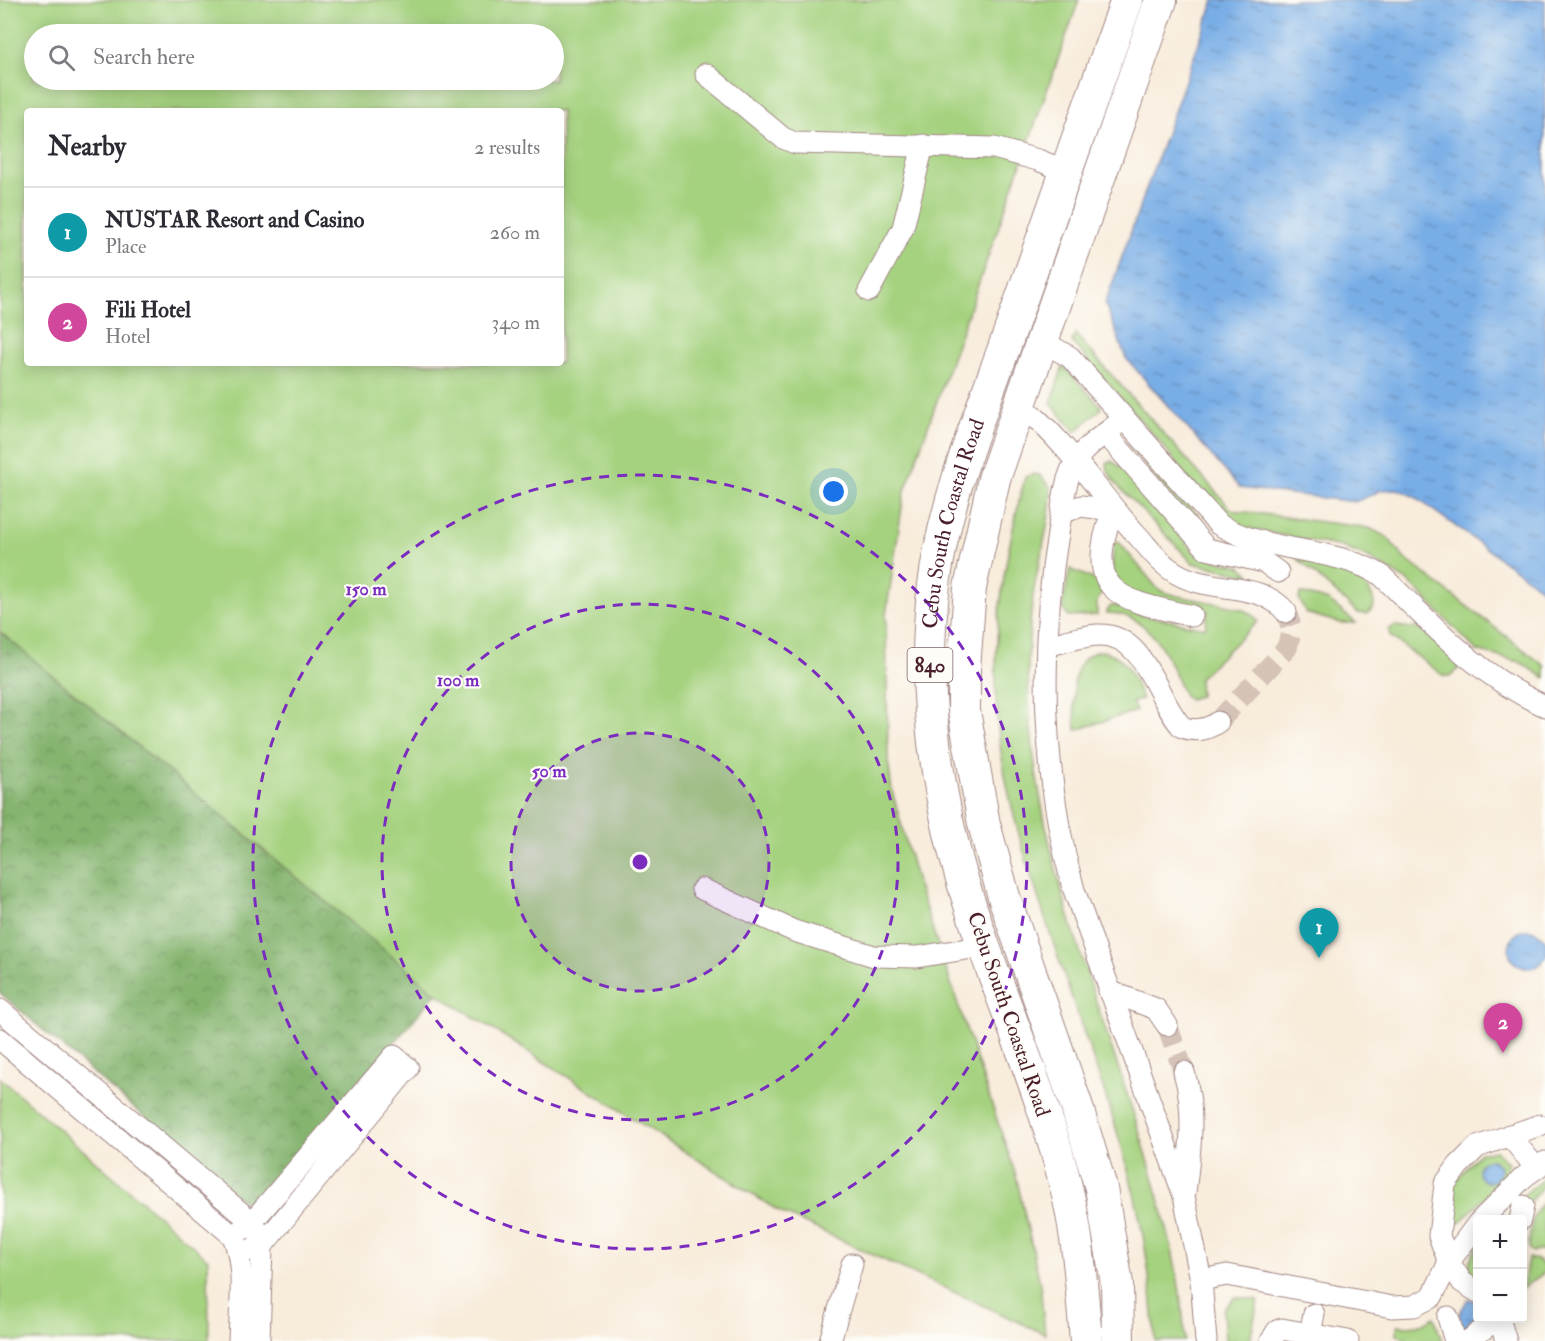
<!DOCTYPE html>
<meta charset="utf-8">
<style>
body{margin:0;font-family:"IM FELL Double Pica",serif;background:#f2f2f3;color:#2b2b33}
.controls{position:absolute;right:18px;bottom:18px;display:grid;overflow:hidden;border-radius:6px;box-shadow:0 3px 15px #0003}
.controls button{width:54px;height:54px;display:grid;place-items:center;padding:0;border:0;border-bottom:2px solid #e1e1e2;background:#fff;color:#2b2b33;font:30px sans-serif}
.you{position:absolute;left:834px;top:492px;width:21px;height:21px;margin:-15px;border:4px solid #fff;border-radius:50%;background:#1a73e8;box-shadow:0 0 0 9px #1a73e833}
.badge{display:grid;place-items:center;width:39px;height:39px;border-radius:50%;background:#0f766e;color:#fff;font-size:20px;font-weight:700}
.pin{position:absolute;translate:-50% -50px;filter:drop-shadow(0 2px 3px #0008)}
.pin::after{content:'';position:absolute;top:32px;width:21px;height:18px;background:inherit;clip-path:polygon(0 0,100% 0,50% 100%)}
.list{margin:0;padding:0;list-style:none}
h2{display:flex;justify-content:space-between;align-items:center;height:78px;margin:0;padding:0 24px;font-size:26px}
h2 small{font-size:20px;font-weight:400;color:#7c7c81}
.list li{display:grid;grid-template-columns:39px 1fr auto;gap:18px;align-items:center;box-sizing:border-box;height:90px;padding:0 24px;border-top:2px solid #e1e1e2}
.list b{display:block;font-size:22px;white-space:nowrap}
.list p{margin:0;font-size:20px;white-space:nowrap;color:#7c7c81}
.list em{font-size:20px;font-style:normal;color:#7c7c81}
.icon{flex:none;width:33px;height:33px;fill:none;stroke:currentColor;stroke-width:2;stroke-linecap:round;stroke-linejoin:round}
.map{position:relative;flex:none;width:1545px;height:1341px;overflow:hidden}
.search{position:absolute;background:#fff;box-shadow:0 3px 15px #0003;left:24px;top:24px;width:540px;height:66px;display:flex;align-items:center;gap:15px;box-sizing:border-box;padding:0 21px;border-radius:33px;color:#7c7c81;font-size:22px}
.panel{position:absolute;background:#fff;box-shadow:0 3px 15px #0003;left:24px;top:108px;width:540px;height:258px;border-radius:6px}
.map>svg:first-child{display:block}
.grass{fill:#a5d27f;stroke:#787855;stroke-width:1.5;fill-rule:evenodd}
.forest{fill:url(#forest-crowns);stroke:#676a4c;stroke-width:1.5}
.water{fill:url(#water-ripples);stroke:#616688;stroke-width:1.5}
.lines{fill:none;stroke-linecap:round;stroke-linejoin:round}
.minor-tunnel{stroke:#d5c3b8;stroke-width:21;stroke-dasharray:21 10;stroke-linecap:butt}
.minor-casing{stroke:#a18683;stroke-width:23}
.highway-casing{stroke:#a18683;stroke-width:34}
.minor{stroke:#fff;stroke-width:21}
.highway{stroke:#fff;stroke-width:32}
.ring{fill:none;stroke:#7b2cbf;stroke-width:3;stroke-dasharray:10 8}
.labels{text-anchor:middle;stroke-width:4.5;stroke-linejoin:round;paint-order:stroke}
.shield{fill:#fdfcf7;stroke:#806168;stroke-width:1.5}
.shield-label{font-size:20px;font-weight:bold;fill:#4a1f2b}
.street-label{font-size:21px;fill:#4a1f2b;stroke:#fdfcf7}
.centre{fill:#7b2cbf;stroke:#fdfcf7;stroke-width:3}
.ring-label{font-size:18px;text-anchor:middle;font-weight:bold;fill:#7b2cbf;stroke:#fdfcf7;stroke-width:4.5;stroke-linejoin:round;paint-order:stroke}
</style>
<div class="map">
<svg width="1545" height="1341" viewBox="0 0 1545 1341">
<defs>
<pattern id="forest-crowns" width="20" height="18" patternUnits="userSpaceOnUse" patternTransform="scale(1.5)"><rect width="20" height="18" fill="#84b46e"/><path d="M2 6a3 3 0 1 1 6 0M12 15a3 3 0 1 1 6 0" fill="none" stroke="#6e925b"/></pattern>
<pattern id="water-ripples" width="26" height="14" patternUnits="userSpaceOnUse" patternTransform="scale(1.5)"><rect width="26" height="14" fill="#78ade6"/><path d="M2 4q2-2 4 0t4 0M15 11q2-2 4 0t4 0" fill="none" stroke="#648cbb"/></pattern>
</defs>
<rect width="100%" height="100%" fill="#fdfcf7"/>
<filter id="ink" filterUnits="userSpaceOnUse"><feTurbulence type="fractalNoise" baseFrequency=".0167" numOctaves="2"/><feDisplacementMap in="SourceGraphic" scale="12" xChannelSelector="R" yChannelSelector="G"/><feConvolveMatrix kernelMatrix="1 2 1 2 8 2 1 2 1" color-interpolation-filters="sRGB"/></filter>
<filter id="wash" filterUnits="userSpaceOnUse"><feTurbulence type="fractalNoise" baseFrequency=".008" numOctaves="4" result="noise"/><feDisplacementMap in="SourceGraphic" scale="24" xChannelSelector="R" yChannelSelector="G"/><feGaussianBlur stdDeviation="1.35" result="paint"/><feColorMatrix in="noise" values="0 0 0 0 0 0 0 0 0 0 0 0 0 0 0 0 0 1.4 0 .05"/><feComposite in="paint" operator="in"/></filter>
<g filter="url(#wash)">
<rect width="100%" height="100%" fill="#f8ecdb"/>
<g class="grass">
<path d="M0,0h1079l-175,494 -18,121 2,145 4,31 26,95 98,290 24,107 5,51 -265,-122 -567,-361 -213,-175zM34,34h520v46h-520zM27,111h534v252h-534z"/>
<path d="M1075,334l157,176 137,18 18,9 17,21 141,108v12l-25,-16 -43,-11 -68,-69 -40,-24 -27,-11 -107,-21 -47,-47 -24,-32 -92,-105z"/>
<path d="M1063,366l37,39 1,4 -26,23 -24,-29z"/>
<path d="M1132,442l92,103c-23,-5 -79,-81 -96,-102z"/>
<path d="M1111,461l12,7 74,87 43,11 12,10 -59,-13 -76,-78 -9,-13 -1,-9z"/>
<path d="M1033,474l7,1 11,13c0,39 -15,77 -19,116 -8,68 -3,136 10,203 23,121 72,239 107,356 17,59 33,117 36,178h-30c-3,-49 -9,-100 -21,-148 -21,-86 -55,-170 -82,-254 -23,-68 -47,-140 -54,-211 -8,-86 6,-169 27,-251z"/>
<path d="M1118,541l40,48c25,14 88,11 100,32l-59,57 1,18 -11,3 -5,-3c-14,-35 -31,-83 -77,-83v-2l4,-5h11l16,8 67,14 3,-18c-29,-5 -84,-4 -95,-39 -2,-8 1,-19 1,-27z"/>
<path d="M1298,559c25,5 76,15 76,48l-7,7 -9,-1z"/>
<path d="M1070,569l26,11 7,12 -6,9v14l-29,2 -6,-11z"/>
<path d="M1300,593l29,8 27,22h-16l-34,-10 -7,-14z"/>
<path d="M1396,626l23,3 38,29 2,10 -8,8h-7l-54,-40 -1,-7z"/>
<path d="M1098,651c28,1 35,26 44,48l-10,4 4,8 -60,19c-1,-28 -11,-68 22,-79z"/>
<path d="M0,1078l208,181 1,82h-209z"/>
<path d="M1496,1151l12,12 -2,14 -46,45 -7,2 -4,-3 5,-38 26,-31z"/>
<path d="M1545,1177v6l-16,20 -9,-5z"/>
<path d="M1544,1202l1,48 -13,2 -3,-3c0,-14 3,-39 15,-47z"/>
<path d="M1477,1246v39c-12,-16 -10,-22 0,-39z"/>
<path d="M1528,1258l9,2 8,7v5l-22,16z"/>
<path d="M1235,1297l23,3 -8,41h-25l-2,-31z"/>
<path d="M1434,1317l8,24h-31l-14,-6v-10c13,2 26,1 37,-8z"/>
</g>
<path class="forest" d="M0,632l436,361 -172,205 -12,4 -10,-1 -242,-208z"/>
<g class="water">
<path d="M1214,0h331v591l-130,-94 -17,-8 -16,1 -27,12 -115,-14 -114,-130 -21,-54z"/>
<circle cx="1528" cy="949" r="19"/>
<circle cx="1489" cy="1171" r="11"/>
<path d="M1468,1299l9,2 2,18 -16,9 -4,-14z"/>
</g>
</g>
<g filter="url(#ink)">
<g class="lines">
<g class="minor-tunnel">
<path d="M1218,722l69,-74 5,-19 -6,-17"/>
<path d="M1167,1025l17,47"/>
</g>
<g class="minor-casing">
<g id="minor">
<path d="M706,74l77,64 12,5 199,5 44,12 28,11"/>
<path d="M869,291l34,-63 20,-83"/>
<path d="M1040,340l30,17 148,167c49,30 112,21 163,51 51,49 98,102 164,131"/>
<path d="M1019,404c47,36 79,89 119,132 10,11 20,25 32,33 36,27 88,9 116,43"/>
<path d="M1124,419c-16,13 -37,25 -48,42 -12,19 -13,45 -17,66 -20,117 -18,248 15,363l110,306 17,84 5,61"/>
<path d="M1106,434l101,115 57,13 14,10"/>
<path d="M1062,513l19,-7 32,4c-32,86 9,90 79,106"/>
<path d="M1047,646c16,-4 34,-10 51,-11 48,-2 57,63 84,92 13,5 25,3 36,-5"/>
<path d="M702,889l92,42 80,25 43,1 68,-11"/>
<path d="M1109,991l47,18 11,16"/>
<path d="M0,1010l252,212 6,9 4,15 -3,95"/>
<path d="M0,1039l233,197c13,33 7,70 6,105"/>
<path d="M1184,1072c12,40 6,80 1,120"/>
<path d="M1509,1135l27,33"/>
<path d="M1481,1220l43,-43 21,-15"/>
<path d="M1520,1220l3,-14"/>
<path d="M233,1236l19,-14 142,-166 14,12 -146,178 -22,7"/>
<path d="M1201,1280l26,-5 165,32 22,-1 18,-9 17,-35 29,-39"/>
<path d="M1478,1292l-16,-10 -13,-20 -10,-26 6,-52 13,-18 19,-19 63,-22"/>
<path d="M1448,1317l7,24"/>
<path d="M1499,1318l7,23"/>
<path d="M1310,1333l4,-19"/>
<path d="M830,1341l22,-77"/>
<path d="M1271,1341l6,-10 5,-2 66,12"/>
<path d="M1468,1341l30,-23"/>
</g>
</g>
<g class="highway-casing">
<g id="highway">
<path id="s1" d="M1086,1341c-4,-48 -7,-99 -18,-146 -29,-125 -91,-241 -119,-366 -18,-80 -26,-163 -15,-244 11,-85 45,-168 74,-248 39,-112 79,-225 119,-337"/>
<path d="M1118,1341l-1,-57 -16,-96 -25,-84 -72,-207 -20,-73 -20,-113v-42l6,-81 24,-109 167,-479"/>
</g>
</g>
<use href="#minor" class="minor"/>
<use href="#highway" class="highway"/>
</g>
</g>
<circle cx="640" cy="862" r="129" fill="#7b2cbf" fill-opacity=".12"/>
<g class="ring">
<circle cx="640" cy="862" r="129"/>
<circle cx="640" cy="862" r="258"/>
<circle cx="640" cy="862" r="387"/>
</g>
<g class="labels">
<rect class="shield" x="907.5" y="648" width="45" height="34" rx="4.5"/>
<g class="shield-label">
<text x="930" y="672">840</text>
</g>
<g class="street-label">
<text dy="7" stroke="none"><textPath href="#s1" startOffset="842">Cebu South Coastal Road</textPath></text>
<text transform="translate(1009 1014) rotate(71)" y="7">Cebu South Coastal Road</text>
</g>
</g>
<circle cx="640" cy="862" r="9" class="centre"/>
<g class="ring-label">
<text x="366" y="595">150 m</text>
<text x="458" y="686">100 m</text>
<text x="549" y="777">50 m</text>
</g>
</svg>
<div class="controls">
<button>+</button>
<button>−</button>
</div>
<div class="you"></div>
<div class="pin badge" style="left:1319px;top:958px;background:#0f9aa8">1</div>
<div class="pin badge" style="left:1503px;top:1053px;background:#d1479c">2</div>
<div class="search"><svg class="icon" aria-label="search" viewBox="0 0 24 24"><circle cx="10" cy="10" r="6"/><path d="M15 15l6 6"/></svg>Search here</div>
<section class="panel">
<h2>Nearby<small>2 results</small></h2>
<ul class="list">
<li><span class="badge" style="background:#0f9aa8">1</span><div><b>NUSTAR Resort and Casino</b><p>Place</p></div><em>260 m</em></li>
<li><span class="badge" style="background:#d1479c">2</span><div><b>Fili Hotel</b><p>Hotel</p></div><em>340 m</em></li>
</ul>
</section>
</div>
